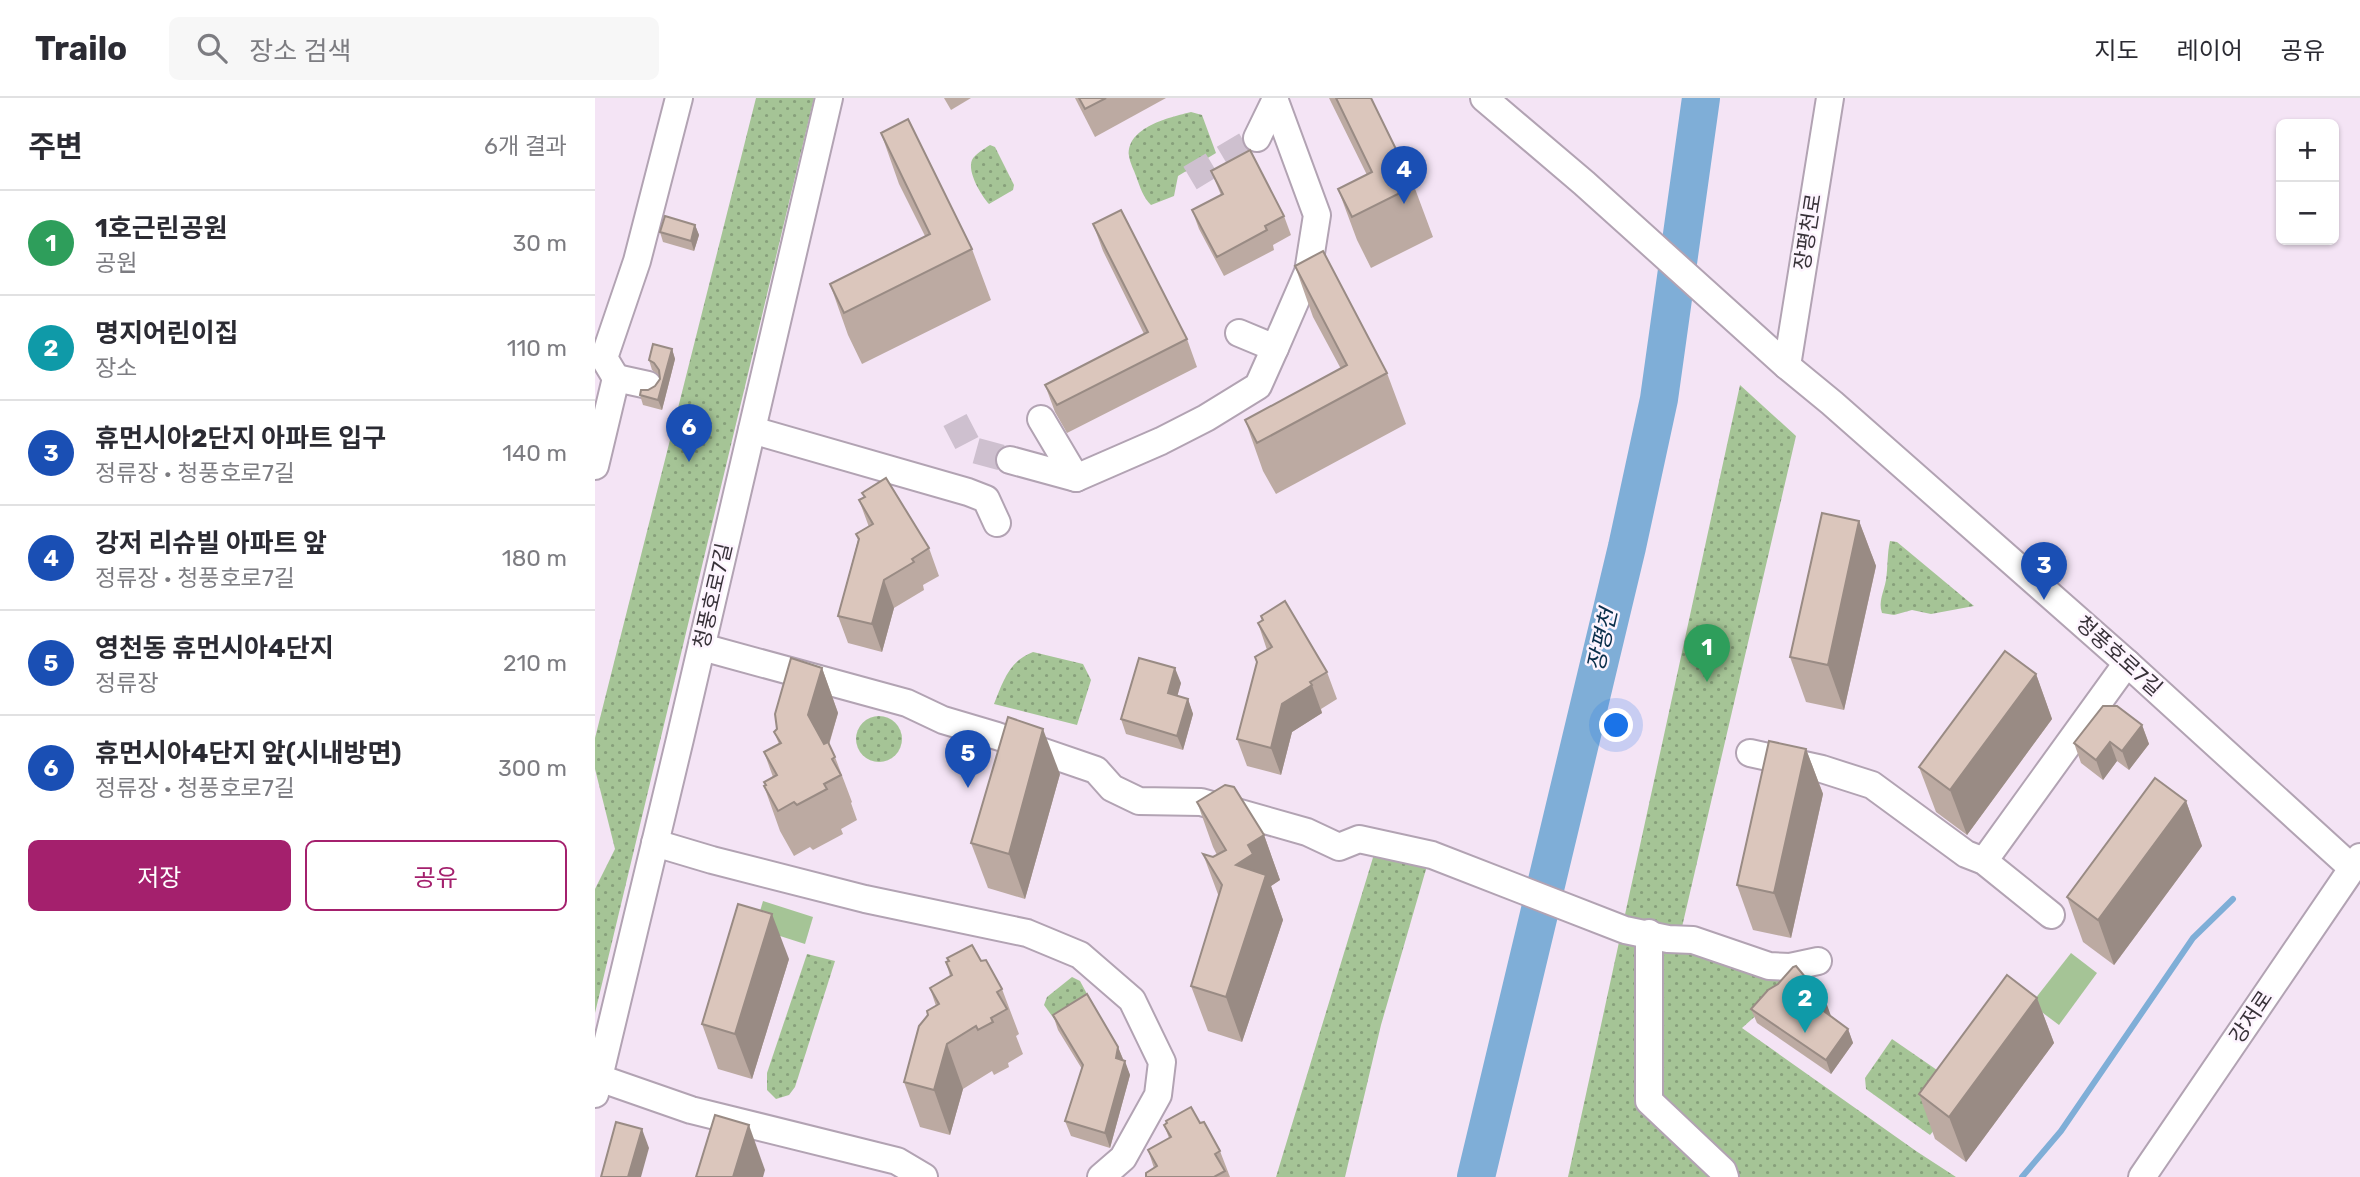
<!DOCTYPE html>
<html lang="ko">
<meta charset="utf-8">
<style>
body{margin:0;font-family:Rubik,"Noto Sans KR",sans-serif;background:#f7f7f7;color:#2b2b33}
.controls{position:absolute;right:21px;top:21px;display:grid;overflow:hidden;border-radius:10px;box-shadow:0 2px 5px #0004}
.controls button{width:63px;height:63px;display:grid;place-items:center;padding:0;border:0;border-bottom:2px solid #e1e1e2;background:#fff;color:#2b2b33;font:35px sans-serif}
.you{position:absolute;left:1022px;top:628px;width:24px;height:24px;margin:-18px;border:5px solid #fff;border-radius:50%;background:#1a73e8;box-shadow:0 0 0 10px #1a73e833}
.badge{display:grid;place-items:center;width:46px;height:46px;border-radius:50%;background:#a4206d;color:#fff;font-size:23px;font-weight:700}
.pin{position:absolute;translate:-50% -58px;filter:drop-shadow(0 2px 4px #0008)}
.pin::after{content:'';position:absolute;top:37px;width:24px;height:21px;background:inherit;clip-path:polygon(0 0,100% 0,50% 100%)}
.list{margin:0;padding:0;list-style:none}
h2{display:flex;justify-content:space-between;align-items:center;height:91px;margin:0;padding:0 28px;font-size:30px}
h2 small{font-size:23px;font-weight:400;color:#7c7c81}
.list li{display:grid;grid-template-columns:46px 1fr auto;gap:21px;align-items:center;box-sizing:border-box;height:105px;padding:0 28px;border-top:2px solid #e1e1e2}
.list b{display:block;font-size:26px;white-space:nowrap}
.list p{margin:0;font-size:23px;white-space:nowrap;color:#7c7c81}
.list em{font-size:23px;font-style:normal;color:#7c7c81}
.actions{display:flex;gap:14px;padding:21px 28px}
.actions a{flex:1;padding:16px 0;border:2px solid #a4206d;border-radius:10px;text-align:center;font-size:24px;color:#a4206d}
.actions .main{background:#a4206d;color:#fff}
.icon{flex:none;width:38px;height:38px;fill:none;stroke:currentColor;stroke-width:2;stroke-linecap:round;stroke-linejoin:round}
.map{position:relative;flex:none;width:1765px;height:1079px;overflow:hidden}
header{display:flex;align-items:center;gap:42px;box-sizing:border-box;height:98px;padding:0 35px;background:#fff;border-bottom:2px solid #e1e1e2}
header strong{font-size:33px}
nav{display:flex;gap:38px;margin-inline-start:auto;font-size:24px}
.search{width:490px;height:63px;background:#f7f7f7;display:flex;align-items:center;gap:18px;box-sizing:border-box;padding:0 24px;border-radius:10px;color:#7c7c81;font-size:26px}
main{display:flex}
aside{flex:1;background:#fff}
.map>svg:first-child{display:block}
.grass{fill:url(#grass-dots)}
.pitch{fill:#a5c496}
.lines{fill:none;stroke-linecap:round;stroke-linejoin:round}
.stream{stroke:#7faed7;stroke-width:6}
.river{stroke:#7faed7;stroke-width:38}
.minor-tunnel{stroke:#cec0cf;stroke-width:26;stroke-dasharray:26 13;stroke-linecap:butt}
.minor-casing{stroke:#b2a3b3;stroke-width:30}
.minor{stroke:#fff;stroke-width:26}
.wall{fill:#bcaaa2}
.shaded-wall{fill:#998b84}
.building{fill:#dbc6bc;stroke:#998b84;stroke-width:2}
.labels{text-anchor:middle;stroke-width:5;stroke-linejoin:round;paint-order:stroke}
.street-label{font-size:21px;fill:#373138;stroke:#fdf4fe}
.water-label{font-size:23px;font-style:italic;fill:#092e4a;stroke:#fdf4fe}
</style>
<header>
<strong>Trailo</strong>
<div class="search"><svg class="icon" aria-label="search" viewBox="0 0 24 24"><circle cx="10" cy="10" r="6"/><path d="M15 15l6 6"/></svg>장소 검색</div>
<nav><a>지도</a><a>레이어</a><a>공유</a></nav>
</header>
<main>
<aside>
<h2>주변<small>6개 결과</small></h2>
<ul class="list">
<li><span class="badge" style="background:#2e9e5b">1</span><div><b>1호근린공원</b><p>공원</p></div><em>30 m</em></li>
<li><span class="badge" style="background:#0f9aa8">2</span><div><b>명지어린이집</b><p>장소</p></div><em>110 m</em></li>
<li><span class="badge" style="background:#1a4fb4">3</span><div><b>휴먼시아2단지 아파트 입구</b><p>정류장 · 청풍호로7길</p></div><em>140 m</em></li>
<li><span class="badge" style="background:#1a4fb4">4</span><div><b>강저 리슈빌 아파트 앞</b><p>정류장 · 청풍호로7길</p></div><em>180 m</em></li>
<li><span class="badge" style="background:#1a4fb4">5</span><div><b>영천동 휴먼시아4단지</b><p>정류장</p></div><em>210 m</em></li>
<li><span class="badge" style="background:#1a4fb4">6</span><div><b>휴먼시아4단지 앞(시내방면)</b><p>정류장 · 청풍호로7길</p></div><em>300 m</em></li>
</ul>
<div class="actions"><a class="main">저장</a><a>공유</a></div>
</aside>
<div class="map">
<svg width="1765" height="1079" viewBox="0 0 1765 1079">
<defs>
<pattern id="grass-dots" width="8" height="8" patternUnits="userSpaceOnUse" patternTransform="scale(1.75)"><rect width="8" height="8" fill="#a5c496"/><path d="M2 2h.1M6 6h.1" fill="none" stroke="#87a07b" stroke-width="1.8" stroke-linecap="round"/></pattern>
</defs>
<rect width="100%" height="100%" fill="#f4e4f5"/>
<g class="grass">
<path d="M161,0h58l-219,915v-124l20,-40 -20,-80v-31z"/>
<path d="M596,14l11,3 14,38 -38,23 -4,20 -23,9c-8,-8 -11,-18 -15,-29 -2,-6 -6,-13 -7,-20 -3,-29 42,-39 62,-44z"/>
<path d="M395,47l5,2 19,38 -1,5 -24,14c-8,-9 -22,-32 -17,-44 3,-6 12,-11 18,-15z"/>
<path d="M1145,287l56,51 -114,491 127,41 -67,60 174,123 40,26h-388z"/>
<path d="M1295,443l7,1 77,64 -43,8 -19,-4 -18,5 -12,-2c-4,-12 2,-21 4,-33 2,-13 1,-26 4,-39z"/>
<path d="M438,554l50,12 8,16 -14,45 -83,-21c9,-22 15,-43 39,-52z"/>
<circle cx="284" cy="641" r="23"/>
<path d="M783,743l53,11 -50,173 -36,152h-69z"/>
<path d="M212,856l28,7 -40,126 -6,8 -13,4 -9,-9v-17z"/>
<path d="M477,879l8,4 13,24 -33,22 -16,-22 3,-8z"/>
<path d="M1297,941l74,51 -36,45 -64,-46 -1,-11z"/>
</g>
<g class="pitch">
<path d="M168,803l50,16 -8,27 -50,-16z"/>
<path d="M1476,855l26,20 -38,52 -28,-21z"/>
</g>
<g class="lines">
<path class="stream" d="M1427,1079l39,-46 132,-193 40,-39"/>
<path class="river" d="M881,1079l151,-630 32,-148 42,-301"/>
<g class="minor-tunnel">
<path d="M595,80l67,-40"/>
<path d="M360,322l15,29 40,11"/>
</g>
<g class="minor-casing">
<g id="minor">
<path d="M889,0l100,85 203,183 45,37 295,260 225,205"/>
<path d="M662,40l18,-37"/>
<path d="M644,235l36,15 33,-76 9,-57 -42,-114"/>
<path d="M1192,268l43,-268"/>
<path d="M21,280l-12,-20 33,-97 42,-163"/>
<path d="M446,321l35,59"/>
<path d="M157,332l216,62 18,7 11,24"/>
<path d="M415,362l66,18 85,-37 45,-23 52,-32 17,-38"/>
<path d="M0,368l21,-88 32,7"/>
<path d="M107,549l205,56 36,17 54,16 99,34 16,18 27,13 62,1 106,30 32,15 20,-8 73,16 193,75 43,9 25,1 76,26 21,1 28,-6"/>
<path d="M1155,655l72,16 50,16 94,69 18,7 67,54"/>
<path d="M60,745l57,17 153,39 162,34 53,22 52,45 30,62 -4,33 -35,63 -22,19"/>
<path d="M1389,763l143,-198"/>
<path d="M1054,835v168l74,70 2,6"/>
<path d="M4,980l92,32 206,51 27,16"/>
<path d="M0,996l85,-355 149,-641"/>
<path d="M1547,1079l218,-320"/>
</g>
</g>
<use href="#minor" class="minor"/>
</g>
<g class="wall">
<path d="M349,0h27l-20,12z"/>
<path d="M480,0h91l-71,39z"/>
<path d="M734,0h42l43,88 19,51 -62,31 -14,-28 -19,-51 29,-14z"/>
<path d="M286,35l91,116 19,51 -129,64 -14,-29 -18,-51 95,-48 -26,-52z"/>
<path d="M616,73l73,45 7,19 -18,10 1,5 -50,26 -25,-47 -7,-19 29,-15z"/>
<path d="M498,126l94,115 10,28 -130,66 -12,-21 -10,-27 99,-51 -41,-83z"/>
<path d="M100,127l4,10 -5,16 -31,-9 -3,-10z"/>
<path d="M700,168l92,107 19,51 -130,70 -13,-23 -18,-51 96,-51 -28,-52z"/>
<path d="M77,251l3,10 -13,51 -19,-5 -3,-10 15,-9 5,-7 -1,-4 -7,-5 -3,-10z"/>
<path d="M267,395l67,55 10,28 -16,9 1,5 -30,18 -12,44 -34,-9 -10,-27 20,-76 -2,-6 13,-7 -10,-27 5,-3z"/>
<path d="M1264,423l17,45 -32,144 -38,-8 -16,-45z"/>
<path d="M666,518l66,56 10,27 -16,10 1,4 -30,19 -11,43 -34,-9 -10,-27 20,-76 -2,-6 12,-7 -9,-27 4,-3z"/>
<path d="M227,570l16,45 -9,32 6,12 17,45 -1,1 6,17 -16,9 2,5 -30,16 -3,-3 -16,9 -14,-25 -16,-45 9,-9 -9,-25 15,-8 -5,-12z"/>
<path d="M1441,576l16,45 -85,116 -31,-23 -17,-45z"/>
<path d="M586,585l-4,13 11,3 5,15 -10,36 -57,-16 -5,-15z"/>
<path d="M1547,627l7,19 -20,26 -12,-9 -14,19 -22,-17 -7,-20z"/>
<path d="M1211,651l17,45 -32,144 -38,-8 -16,-45z"/>
<path d="M465,676l-35,125 -37,-11 -17,-45z"/>
<path d="M1591,703l16,45 -88,119 -31,-23 -16,-45z"/>
<path d="M602,704l67,33 16,45 -9,6 12,34 -41,122 -34,-11 -17,-45 28,-89 -16,-43 10,3 4,-2 -4,-8z"/>
<path d="M194,861l-37,120 -34,-10 -16,-45z"/>
<path d="M386,863l21,28 17,45 -3,2 7,18 -15,9 1,4 -15,8 -2,-4 -29,18 -13,46 -30,-8 -16,-45 32,-76 -6,-18 20,-12 -4,-14z"/>
<path d="M1442,900l17,45 -88,119 -31,-23 -16,-45z"/>
<path d="M1156,911l80,7 17,13 5,14 -22,31 -74,-51z"/>
<path d="M458,917l65,32 12,28 -20,73 -39,-12 -6,-15 17,-52 -24,-39z"/>
<path d="M605,1025l20,28 10,26h-84l8,-9 -6,-18 21,-12 -5,-13z"/>
</g>
<g class="shaded-wall">
<path d="M100,127l4,10 -5,16 -3,-10z"/>
<path d="M77,251l3,10 -13,51 -4,-10z"/>
<path d="M1264,423l17,45 -32,144 -16,-45z"/>
<path d="M289,482l10,28 -12,44 -10,-28z"/>
<path d="M227,570l16,45 -14,47 -16,-45z"/>
<path d="M580,570l6,15 -7,25 -6,-15z"/>
<path d="M1441,576l16,45 -85,116 -17,-45z"/>
<path d="M717,587l10,28 -30,19 -11,43 -10,-27 11,-44z"/>
<path d="M593,601l5,15 -10,36 -6,-14z"/>
<path d="M1547,627l7,19 -20,26 -7,-19z"/>
<path d="M448,631l17,45 -35,125 -16,-45z"/>
<path d="M1515,644l7,19 -14,19 -7,-20z"/>
<path d="M1211,651l17,45 -32,144 -17,-45z"/>
<path d="M1591,703l16,45 -88,119 -16,-45z"/>
<path d="M669,737l16,45 -9,6 12,34 -41,122 -16,-45 10,-132 12,-20z"/>
<path d="M177,816l17,45 -37,120 -17,-45z"/>
<path d="M1442,900l17,45 -88,119 -17,-45z"/>
<path d="M1231,904l5,14 -5,8 -5,-15z"/>
<path d="M1253,931l5,14 -22,31 -5,-14z"/>
<path d="M352,946l16,45 -13,46 -16,-45z"/>
<path d="M523,949l6,15 -8,-4z"/>
<path d="M530,963l5,14 -20,73 -5,-15z"/>
<path d="M154,1027l16,45 -2,7h-30z"/>
<path d="M47,1031l7,19 -8,29h-13z"/>
</g>
<g class="building">
<path d="M484,0h27l-21,11z"/>
<path d="M741,0h35l43,88 -62,31 -14,-28 34,-17z"/>
<path d="M313,21l64,130 -128,64 -14,-29 100,-50 -49,-101z"/>
<path d="M655,52l34,66 -19,10 2,4 -50,27 -25,-47 31,-16 -12,-23z"/>
<path d="M526,112l66,129 -130,66 -12,-20 103,-53 -55,-108z"/>
<path d="M70,118l30,9 -4,16 -31,-9z"/>
<path d="M728,153l64,122 -130,70 -12,-23 102,-55 -52,-99z"/>
<path d="M58,246l19,5 -14,51 -18,-5 1,-5h7l7,-4 5,-7 -1,-9 -5,-7 -5,-3z"/>
<path d="M291,380l43,70 -17,11 2,3 -30,18 -12,44 -34,-8 21,-77 -3,-5 17,-10 -14,-24 6,-3 -3,-4z"/>
<path d="M1227,415l37,8 -31,144 -38,-8z"/>
<path d="M690,503l42,71 -17,10 2,3 -30,19 -11,44 -34,-9 20,-77 -2,-5 17,-10 -14,-24 5,-3 -2,-4z"/>
<path d="M1410,553l31,23 -86,116 -31,-23z"/>
<path d="M196,560l31,10 -14,47 16,29 4,-2 7,15 -3,2 9,16 -17,9 3,5 -30,16 -3,-3 -16,9 -14,-25 2,-1 -2,-3 13,-7 -13,-23 17,-9 -7,-11 3,-3 -2,-15z"/>
<path d="M544,560l36,10 -7,25 20,6 -11,37 -56,-17z"/>
<path d="M1508,608h14l25,19 -20,26 -12,-9 -14,18 -22,-17z"/>
<path d="M413,619l35,12 -34,125 -38,-11z"/>
<path d="M1174,643l37,8 -32,144 -37,-8z"/>
<path d="M1560,680l31,23 -88,119 -31,-23z"/>
<path d="M630,687l9,2 30,48 -16,10 5,9 -17,11 30,10 -40,122 -35,-11 31,-101 -19,-31 10,3 13,-7 -29,-48z"/>
<path d="M143,806l34,10 -37,120 -33,-10z"/>
<path d="M377,847l9,16 5,-1 16,29 -5,3 10,17 -16,9 2,4 -15,8 -2,-4 -29,18 -13,46 -30,-8 15,-56 9,-11 -1,-4 12,-7 -9,-16 22,-13 -6,-13 3,-1 -2,-3z"/>
<path d="M1201,868l30,36 -5,7 27,20 -22,31 -75,-51 17,-19 10,-6 15,-17z"/>
<path d="M1412,877l30,23 -88,119 -30,-23z"/>
<path d="M492,896l31,53 -2,11 9,3 -20,72 -40,-12 18,-56 -30,-50z"/>
<path d="M596,1009l9,16 4,-1 16,29 -5,3 10,17 -11,6h-68v-4l11,-7 -9,-16 23,-13 -7,-12 3,-2 -1,-2z"/>
<path d="M120,1017l34,10 -16,52h-37z"/>
<path d="M21,1024l26,7 -14,48h-27z"/>
</g>
<g class="labels">
<g class="street-label">
<text transform="translate(1213 134) rotate(-81)" y="7">장평천로</text>
<text transform="translate(118 498) rotate(-77)" y="7">청풍호로7길</text>
<text transform="translate(1524 558) rotate(42)" y="7">청풍호로7길</text>
<text transform="translate(1656 919) rotate(-56)" y="7">강저로</text>
</g>
<g class="water-label">
<text transform="translate(1007 542) rotate(-77)" y="8">장평천</text>
</g>
</g>
</svg>
<div class="controls">
<button>+</button>
<button>−</button>
</div>
<div class="you"></div>
<div class="pin badge" style="left:1112px;top:584px;background:#2e9e5b">1</div>
<div class="pin badge" style="left:1210px;top:935px;background:#0f9aa8">2</div>
<div class="pin badge" style="left:1449px;top:502px;background:#1a4fb4">3</div>
<div class="pin badge" style="left:809px;top:106px;background:#1a4fb4">4</div>
<div class="pin badge" style="left:373px;top:690px;background:#1a4fb4">5</div>
<div class="pin badge" style="left:94px;top:364px;background:#1a4fb4">6</div>
</div>
</main>
